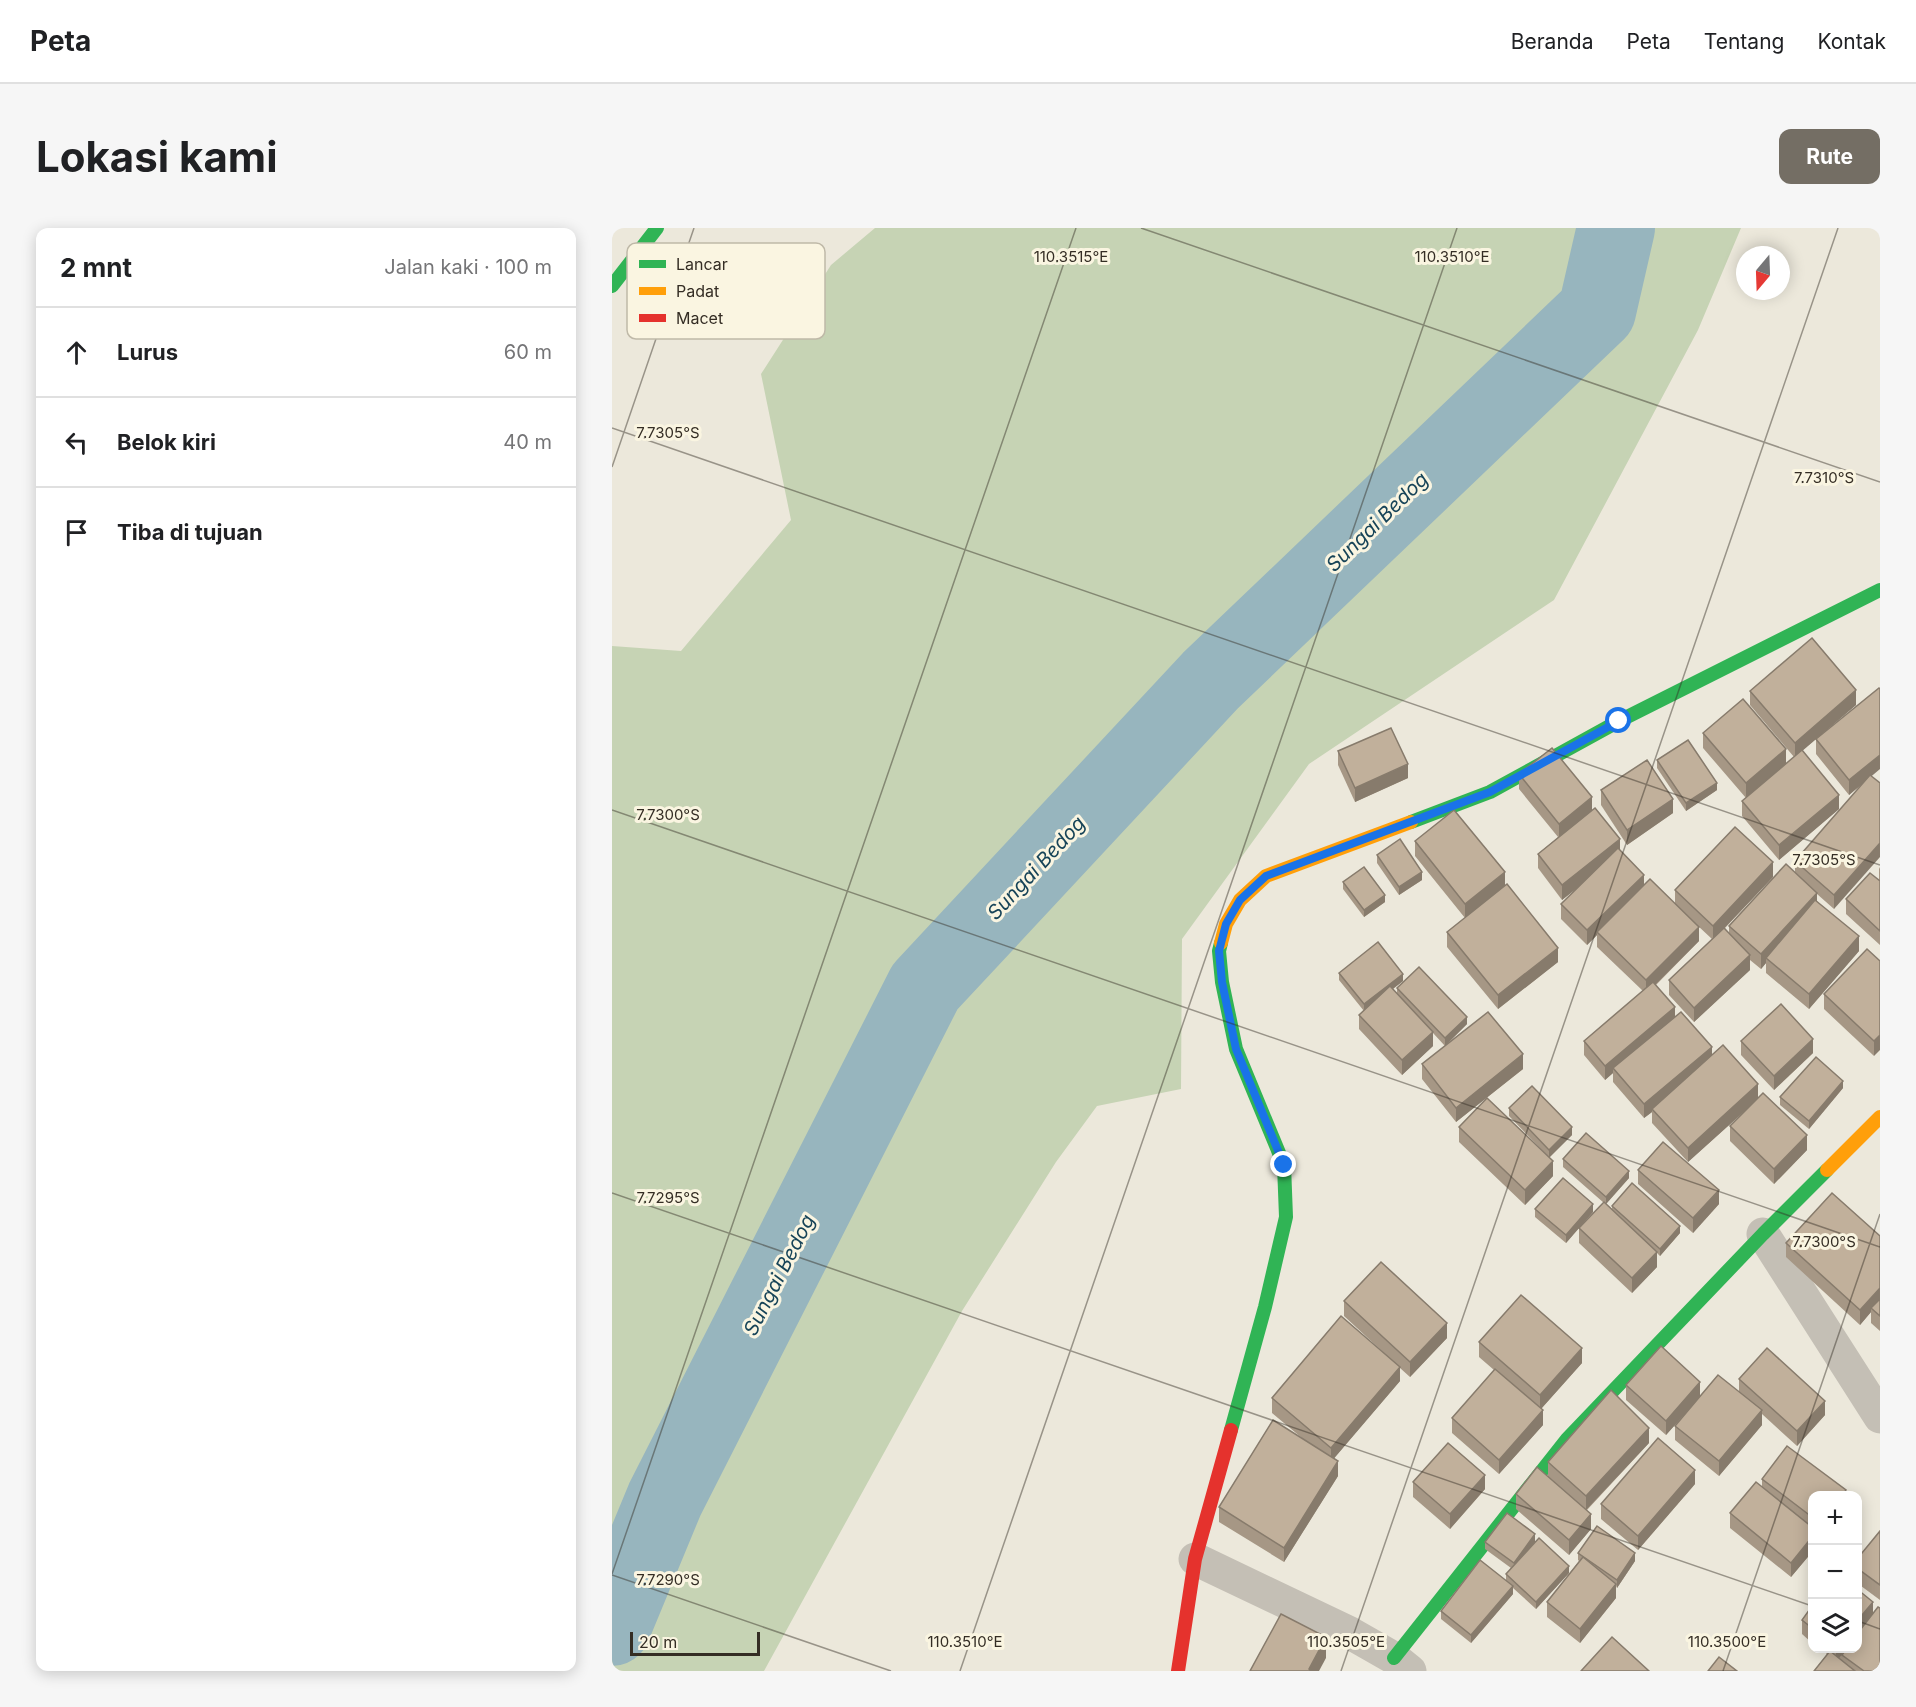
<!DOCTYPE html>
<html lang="id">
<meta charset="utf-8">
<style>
body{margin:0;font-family:Inter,sans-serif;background:#f6f6f6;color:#202124}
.controls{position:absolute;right:18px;bottom:18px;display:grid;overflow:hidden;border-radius:12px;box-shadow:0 3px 15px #0003}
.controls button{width:54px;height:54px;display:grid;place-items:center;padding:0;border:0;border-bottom:2px solid #e0e0e0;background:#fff;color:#202124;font:30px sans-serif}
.compass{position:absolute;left:1124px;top:18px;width:54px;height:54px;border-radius:50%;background:#fff;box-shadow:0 3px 15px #0003;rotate:199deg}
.scale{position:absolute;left:18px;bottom:15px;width:130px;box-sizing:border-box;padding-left:6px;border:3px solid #342d24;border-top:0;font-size:16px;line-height:21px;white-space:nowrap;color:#342d24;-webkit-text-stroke:4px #faf5e1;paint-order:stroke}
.stop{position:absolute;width:18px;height:18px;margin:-14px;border:4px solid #1a73e8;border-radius:50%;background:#fff}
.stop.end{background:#1a73e8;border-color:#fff;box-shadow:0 2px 6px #0008}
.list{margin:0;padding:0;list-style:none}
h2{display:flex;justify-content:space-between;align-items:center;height:78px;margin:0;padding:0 24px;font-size:26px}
h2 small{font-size:20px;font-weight:400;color:#757577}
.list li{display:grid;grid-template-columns:39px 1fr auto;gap:18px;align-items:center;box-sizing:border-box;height:90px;padding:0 24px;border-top:2px solid #e0e0e0}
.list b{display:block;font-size:22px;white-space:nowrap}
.list em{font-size:20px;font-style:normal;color:#757577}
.icon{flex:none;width:33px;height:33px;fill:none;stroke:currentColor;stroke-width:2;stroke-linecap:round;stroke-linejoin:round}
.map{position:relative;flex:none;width:1268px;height:1443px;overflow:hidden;border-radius:12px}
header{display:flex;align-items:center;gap:36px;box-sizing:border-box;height:84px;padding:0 30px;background:#fff;border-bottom:2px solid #e0e0e0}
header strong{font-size:28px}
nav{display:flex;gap:33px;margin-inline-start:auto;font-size:21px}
.intro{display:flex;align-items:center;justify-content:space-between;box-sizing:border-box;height:144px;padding:0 36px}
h1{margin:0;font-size:42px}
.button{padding:15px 27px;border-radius:12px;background:#746e64;color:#fff;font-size:21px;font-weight:700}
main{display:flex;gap:36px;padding:0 36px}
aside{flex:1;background:#fff;border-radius:12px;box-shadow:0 3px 15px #0003}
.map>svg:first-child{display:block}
.green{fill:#c6d3b4}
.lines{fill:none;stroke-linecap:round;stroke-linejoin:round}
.river{stroke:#97b5be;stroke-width:78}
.street{stroke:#c4bfb5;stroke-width:33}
.fast{stroke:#30b455;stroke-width:14}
.slow{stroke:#ff9f0a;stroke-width:14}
.jam{stroke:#e5322d;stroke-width:14}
.wall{fill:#a69785}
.shaded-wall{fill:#877b6c}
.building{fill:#c1b09b;stroke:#877b6c;stroke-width:1.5}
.route{stroke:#1a73e8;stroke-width:8}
.ticks{fill:none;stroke:#342d24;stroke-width:1.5;stroke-opacity:0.45}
.labels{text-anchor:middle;stroke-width:6;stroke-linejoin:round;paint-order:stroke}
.water-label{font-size:20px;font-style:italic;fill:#174458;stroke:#faf5e1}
.key{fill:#faf5e1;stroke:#bfb9a8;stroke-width:1.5}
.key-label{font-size:16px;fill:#342d24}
.ticks-label{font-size:15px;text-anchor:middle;fill:#342d24;stroke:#faf5e1;stroke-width:6;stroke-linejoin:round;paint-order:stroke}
</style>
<header>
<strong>Peta</strong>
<nav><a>Beranda</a><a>Peta</a><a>Tentang</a><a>Kontak</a></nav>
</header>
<div class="intro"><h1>Lokasi kami</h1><a class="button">Rute</a></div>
<main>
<aside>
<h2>2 mnt<small>Jalan kaki · 100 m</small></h2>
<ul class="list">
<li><svg class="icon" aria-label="ahead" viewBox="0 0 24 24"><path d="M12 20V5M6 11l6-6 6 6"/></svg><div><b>Lurus</b></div><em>60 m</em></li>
<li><svg class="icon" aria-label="left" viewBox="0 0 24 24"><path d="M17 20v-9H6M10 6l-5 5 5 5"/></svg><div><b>Belok kiri</b></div><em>40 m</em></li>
<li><svg class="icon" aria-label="arrive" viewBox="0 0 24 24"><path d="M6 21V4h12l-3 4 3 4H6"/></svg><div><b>Tiba di tujuan</b></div></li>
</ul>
</aside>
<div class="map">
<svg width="1268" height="1443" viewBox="0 0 1268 1443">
<rect width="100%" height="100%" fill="#ece8db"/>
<path class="green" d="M263,0h866l-43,102 -144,270 -245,164 -127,175 -1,150 -84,17 -41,56 -94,149 -198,360h-152v-1025l69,5 110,-131 -30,-146 70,-109z"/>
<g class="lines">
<path class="river" d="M0,1399l53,-128 260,-512 286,-307 386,-369 19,-83"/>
<g class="street">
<path d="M1151,1006l117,183"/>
<path d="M583,1331l155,74 44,25 16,13"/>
</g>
<g class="fast">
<path d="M0,58l45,-58"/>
<path d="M799,594l79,-30 129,-71 261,-131"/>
<path d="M609,715l-2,8 3,31 14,67 48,116 2,52 -21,90 -34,123"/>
<path d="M782,1430l173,-219 196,-205 64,-64"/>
</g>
<g class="slow">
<path d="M609,715l5,-19 14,-24 26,-24 145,-54"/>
<path d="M1215,942l53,-53"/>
</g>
<path class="jam" d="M566,1443l17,-112 36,-129"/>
</g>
<g class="wall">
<path d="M1138,463l106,14 -34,29 50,42 -38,133 -17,-15v7l42,50 -50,58 -43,-36v-10l-5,6 -11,-9v10l-56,52 -25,-27v-15l43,-41 -15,-14 2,16 -43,44 19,32 37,38 46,44 49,51 -33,34 -44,-43v-15l28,-27 -70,63 -36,-39v-11l-8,6 -31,-36v-9l-8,7 -21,-25v-14l59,-50 -46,-44v-12l-10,10 -26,-26v-15l22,-21 -21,17 -24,-32v-14l20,-17 -39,-48v-15l73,37 52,75 31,18v-14l98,-13 -48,51 4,5v-7l66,-53v-12l68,-78 -14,12 -33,-41v-15l-14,12 37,58 -60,51 -37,-44v-15l4,-3 -43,-50v-15l83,31 8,-7 -44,-52z"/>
<path d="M726,523l70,27 -53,24 -17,-37z"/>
<path d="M1045,532l60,30 -31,21 -29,-43z"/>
<path d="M989,562l72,23 -46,32 -26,-40z"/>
<path d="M803,613l90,45 53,76 -60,47 -51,-62v-15l18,-14 -50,-62z"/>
<path d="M765,627l45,25 -23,15 -22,-32z"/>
<path d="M1268,639v78l-34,-31v-15l33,-19v-11z"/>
<path d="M731,654l42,20 -21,15 -21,-28z"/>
<path d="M1268,733l-6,95 -50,-47v-15z"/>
<path d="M727,745l64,8 -10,8 4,4v-5l70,36 -22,22 78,23 -67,53 -34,-43v-15l23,-18 -12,-13v13l-31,29 -43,-46v-14l5,-4 -25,-31z"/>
<path d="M1129,813l72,12 -39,37 -33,-35z"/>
<path d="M1231,860l-34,41 -29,-24v-8z"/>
<path d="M897,880l63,27 -23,22 4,19 -28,29 -66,-63v-15l90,30 -40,-41z"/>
<path d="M951,931l66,19 -23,26 6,5v-3l68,27 -20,23 -3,-3v14l-25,26 -53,-50v-15l25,-25 -41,-36z"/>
<path d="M1026,942l81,34 -26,29 -55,-49z"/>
<path d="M923,981l58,3 -27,31 -31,-26z"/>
<path d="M1268,1008v95l-9,-8v-11l-11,13 -74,-68v-14z"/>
<path d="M732,1073l103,37 -37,39 -10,-9v13l-66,77 4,18 -54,86 -65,-40v-15l83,-69 -30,-25v-15l111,-46 -39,-36z"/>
<path d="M867,1114l103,21 -41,46 2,16 -44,49 -47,-41v-15l42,-48 -15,-13z"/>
<path d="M1127,1151l86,36 -28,31 -35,-32v11l-43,51 -44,-36v-14l14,-17 -23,26 -40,-35v-15l74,11 39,-4z"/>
<path d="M1037,1215l-62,67 4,19 -22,26 -53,-46v-15l32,-17v-15z"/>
<path d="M1150,1251l84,17h-34v56l-21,25 -61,-49v-15l32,-26z"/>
<path d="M801,1254l72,7 -35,40 -37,-32z"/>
<path d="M1083,1256l-57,66 -37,-31v-15z"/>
<path d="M1268,1303v69l-23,-17v-24z"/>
<path d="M923,1313l34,32 -33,36 -23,-21v6l-42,49 -30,-24v-8l65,-31v-6l5,-6 -26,-19v-7z"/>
<path d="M966,1325l57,8 -18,27 -1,-2v12l-36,45 -33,-26v-15l32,-41 -1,-1z"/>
<path d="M1200,1378v37l-10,-9v-14z"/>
<path d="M1261,1386l7,57h-66l13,-17 -7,-6h37z"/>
</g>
<g class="shaded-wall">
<path d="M1244,462v15l-61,52v-14z"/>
<path d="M1174,521v15l-40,34v-15z"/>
<path d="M1268,527v14l-31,26v-15z"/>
<path d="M796,536v14l-53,24v-14z"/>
<path d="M1105,555v7l-31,21v-8z"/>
<path d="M1227,567v14l-60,51v-15z"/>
<path d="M980,569v15l-33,26v-14z"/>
<path d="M1061,571v14l-46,32v-15z"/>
<path d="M1008,611v15l-58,46v-15z"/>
<path d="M1268,615v14l-46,52v-14z"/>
<path d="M1161,634v15l-60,63v-14z"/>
<path d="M810,644v8l-23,15v-8z"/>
<path d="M893,644v15l-40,32v-15z"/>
<path d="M1032,647v15l-47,42v3l-10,10v-15z"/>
<path d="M1205,665v14l-51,51v5l-5,6v-15z"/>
<path d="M773,667v7l-21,15v-7z"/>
<path d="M1087,699v14l-53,53v-14z"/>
<path d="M1247,708v15l-50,58v-15z"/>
<path d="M946,720v14l-60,47v-14z"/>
<path d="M1138,727v15l-56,52v-14z"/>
<path d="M791,746v7l-39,30v-7z"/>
<path d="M1063,779v15l-62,46v5l-8,7v-14z"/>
<path d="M855,789v7l-22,22v-8z"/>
<path d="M821,804v14l-31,29v-15z"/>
<path d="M1268,807v15l-6,6v-15z"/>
<path d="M1201,811v14l-39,37v-14z"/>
<path d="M1100,819v15l-60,47v3l-8,6v-14z"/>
<path d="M911,826v15l-67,53v-14z"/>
<path d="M1231,853v7l-34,41v-8z"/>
<path d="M1146,856v15l-70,63v-14z"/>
<path d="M960,899v8l-23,23v-8z"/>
<path d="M1195,907v15l-33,34v-15z"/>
<path d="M941,933v15l-28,29v-15z"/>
<path d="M1017,943v7l-23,26v-7z"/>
<path d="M1107,962v14l-26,29v-15z"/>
<path d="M981,976v8l-27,31v-8z"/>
<path d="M1068,998v7l-20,23v-7z"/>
<path d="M1045,1024v15l-25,26v-15z"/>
<path d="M1268,1060v15l-9,5v4l-11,13v-15z"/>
<path d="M835,1095v15l-37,39v-15z"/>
<path d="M970,1120v15l-42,47v-15z"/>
<path d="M788,1139v14l-69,81v-14z"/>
<path d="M1088,1154v15l-34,38v-14z"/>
<path d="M1213,1173v14l-28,31v-15z"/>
<path d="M931,1182v15l-44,49v-14z"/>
<path d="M1150,1182v15l-43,51v-15z"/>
<path d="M1037,1200v15l-63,67v-14z"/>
<path d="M726,1233v15l-54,86v-14z"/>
<path d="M1083,1242v14l-57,66v-14z"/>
<path d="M873,1247v14l-35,40v-15z"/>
<path d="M979,1286v15l-22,26v-15z"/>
<path d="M923,1306v8l-21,28v-7z"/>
<path d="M1200,1309v15l-21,25v-14z"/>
<path d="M1023,1325v8l-18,27v-8z"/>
<path d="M957,1338v7l-33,36v-7z"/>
<path d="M1004,1356v14l-36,45v-14z"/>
<path d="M901,1358v8l-42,49v-8z"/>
<path d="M1261,1374v14l-16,20v-15z"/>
<path d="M714,1409v21l-7,13h-10v-2z"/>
<path d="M1224,1420h11l-11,14z"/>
</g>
<g class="building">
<path d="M1200,410l44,52 -61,53 -45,-52z"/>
<path d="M1267,460l1,1v66l-31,25 -33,-41z"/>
<path d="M1131,471l43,50 -40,34 -43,-50z"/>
<path d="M779,500l17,36 -53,24 -17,-37z"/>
<path d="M1076,512l29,43 -31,20 -29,-43z"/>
<path d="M940,520l40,49 -33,27 -40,-50z"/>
<path d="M1190,522l37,45 -60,50 -37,-44z"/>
<path d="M1035,532l26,39 -46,31 -26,-40z"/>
<path d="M1258,547l10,8v60l-46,52 -39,-34z"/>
<path d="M983,580l25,31 -58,46 -24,-31z"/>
<path d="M842,582l51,62 -40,32 -50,-63z"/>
<path d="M1123,599l38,35 -60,64 -38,-36z"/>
<path d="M788,611l22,33 -23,15 -22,-32z"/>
<path d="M1006,620l26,27 -57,55 -26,-26z"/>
<path d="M1174,636l31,29 -56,61 -32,-28z"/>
<path d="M752,639l21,28 -21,15 -21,-28z"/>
<path d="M1258,645l10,8v50l-34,-32z"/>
<path d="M1038,651l49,48 -53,53 -49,-48z"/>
<path d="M895,656l51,64 -60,47 -51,-63z"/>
<path d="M1203,672l44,36 -50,58 -43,-36z"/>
<path d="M1112,700l26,27 -56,53 -25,-28z"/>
<path d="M766,714l25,32 -39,30 -25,-31z"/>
<path d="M1255,721l13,12v74l-6,6 -50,-47z"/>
<path d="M807,739l48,50 -22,21 -48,-50z"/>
<path d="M1041,754l22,25 -70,59 -21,-25z"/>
<path d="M778,758l43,46 -31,28 -43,-45z"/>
<path d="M1169,776l32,35 -39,37 -33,-35z"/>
<path d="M876,784l35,42 -67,54 -34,-44z"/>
<path d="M1069,784l31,35 -68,57 -31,-36z"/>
<path d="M1111,817l35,39 -70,64 -36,-39z"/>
<path d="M1204,829l27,24 -34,40 -29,-24z"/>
<path d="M920,858l40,41 -23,23 -40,-42z"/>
<path d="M1151,865l44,42 -33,34 -44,-43z"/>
<path d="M875,870l66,63 -28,29 -66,-63z"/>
<path d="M974,905l43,38 -23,26 -43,-38z"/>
<path d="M1051,914l56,48 -26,28 -55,-48z"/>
<path d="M951,950l30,26 -27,31 -31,-26z"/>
<path d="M1020,955l48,43 -20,23 -48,-43z"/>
<path d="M1220,965l48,43v52l-20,22 -74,-67z"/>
<path d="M992,974l53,50 -25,26 -53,-50z"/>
<path d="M769,1034l66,61 -37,39 -66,-61z"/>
<path d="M909,1067l61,53 -42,47 -61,-53z"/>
<path d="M1268,1071v17l-9,-8z"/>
<path d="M729,1088l59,51 -69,81 -59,-50z"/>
<path d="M1049,1118l39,36 -34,39 -40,-36z"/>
<path d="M1155,1120l58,53 -28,30 -58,-52z"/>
<path d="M883,1141l48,41 -44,50 -47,-42z"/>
<path d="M1106,1147l44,35 -43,51 -44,-35z"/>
<path d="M999,1162l38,38 -63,68 -38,-34z"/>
<path d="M661,1192l65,41 -54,87 -65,-41z"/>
<path d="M1046,1210l37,32 -57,66 -37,-32z"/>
<path d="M836,1215l37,32 -35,39 -37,-32z"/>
<path d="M1175,1218l59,44 -4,6h-30v21l-50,-38z"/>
<path d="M925,1239l54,47 -22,26 -53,-46z"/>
<path d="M1144,1254l56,45v10l-21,26 -61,-50z"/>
<path d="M895,1285l28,21 -21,29 -29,-21z"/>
<path d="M985,1298l38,27 -18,27 -39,-27z"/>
<path d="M1268,1303v54l-23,-17v-9z"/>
<path d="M927,1310l30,28 -33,36 -30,-28z"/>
<path d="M971,1329l33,27 -36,45 -33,-27z"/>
<path d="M868,1332l33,26 -42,49 -30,-24z"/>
<path d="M1245,1361l16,13 -16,19z"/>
<path d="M1200,1378v22l-10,-8z"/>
<path d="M1266,1379l2,1v63h-16l-22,-16 5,-7h10v-14z"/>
<path d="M669,1386l45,23 -17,32 3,2h-62z"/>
<path d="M1000,1409l37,34h-68z"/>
<path d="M1218,1423l25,20h-41z"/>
<path d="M1107,1429l18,14h-29z"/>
</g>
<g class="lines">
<path class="route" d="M672,937l-48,-116 -14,-67 -3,-31 7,-27 14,-24 26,-24 224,-84 129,-71"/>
</g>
<path class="ticks" d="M529,0l739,254M0,200l1268,437M0,239l82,-239M0,582l1268,437M0,965l1200,413M0,1346l464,-1346M0,1347l279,96M1246,1393l22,8M348,1443l497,-1443M729,1443l497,-1443M1111,1443l157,-457"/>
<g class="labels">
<g class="water-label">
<text transform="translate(765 294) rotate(-44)" y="7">Sungai Bedog</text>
<text transform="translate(424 640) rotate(-47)" y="7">Sungai Bedog</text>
<text transform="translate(167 1047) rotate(-63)" y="7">Sungai Bedog</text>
</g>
</g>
<rect x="15" y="15" width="198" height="96" rx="9" class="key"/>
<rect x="27" y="32" width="27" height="8" fill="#30b455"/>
<rect x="27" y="59" width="27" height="8" fill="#ff9f0a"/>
<rect x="27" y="86" width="27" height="8" fill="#e5322d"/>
<g class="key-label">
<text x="64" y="42">Lancar</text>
<text x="64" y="69">Padat</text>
<text x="64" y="96">Macet</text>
</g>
<g class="ticks-label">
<text x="459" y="34">110.3515°E</text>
<text x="840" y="34">110.3510°E</text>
<text x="56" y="210">7.7305°S</text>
<text x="1212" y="255">7.7310°S</text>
<text x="56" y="592">7.7300°S</text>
<text x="1212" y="637">7.7305°S</text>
<text x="56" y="975">7.7295°S</text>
<text x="1212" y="1019">7.7300°S</text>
<text x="56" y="1357">7.7290°S</text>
<text x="353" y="1419">110.3510°E</text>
<text x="734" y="1419">110.3505°E</text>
<text x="1115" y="1419">110.3500°E</text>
</g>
</svg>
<div class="controls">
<button>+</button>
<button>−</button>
<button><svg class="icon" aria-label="layers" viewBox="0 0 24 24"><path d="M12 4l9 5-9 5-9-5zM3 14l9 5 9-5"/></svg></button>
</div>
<svg class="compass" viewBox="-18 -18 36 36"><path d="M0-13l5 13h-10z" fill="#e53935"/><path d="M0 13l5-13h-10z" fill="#757577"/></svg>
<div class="scale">20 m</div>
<div class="stop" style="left:1007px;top:493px"></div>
<div class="stop end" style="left:672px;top:937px"></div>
</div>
</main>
